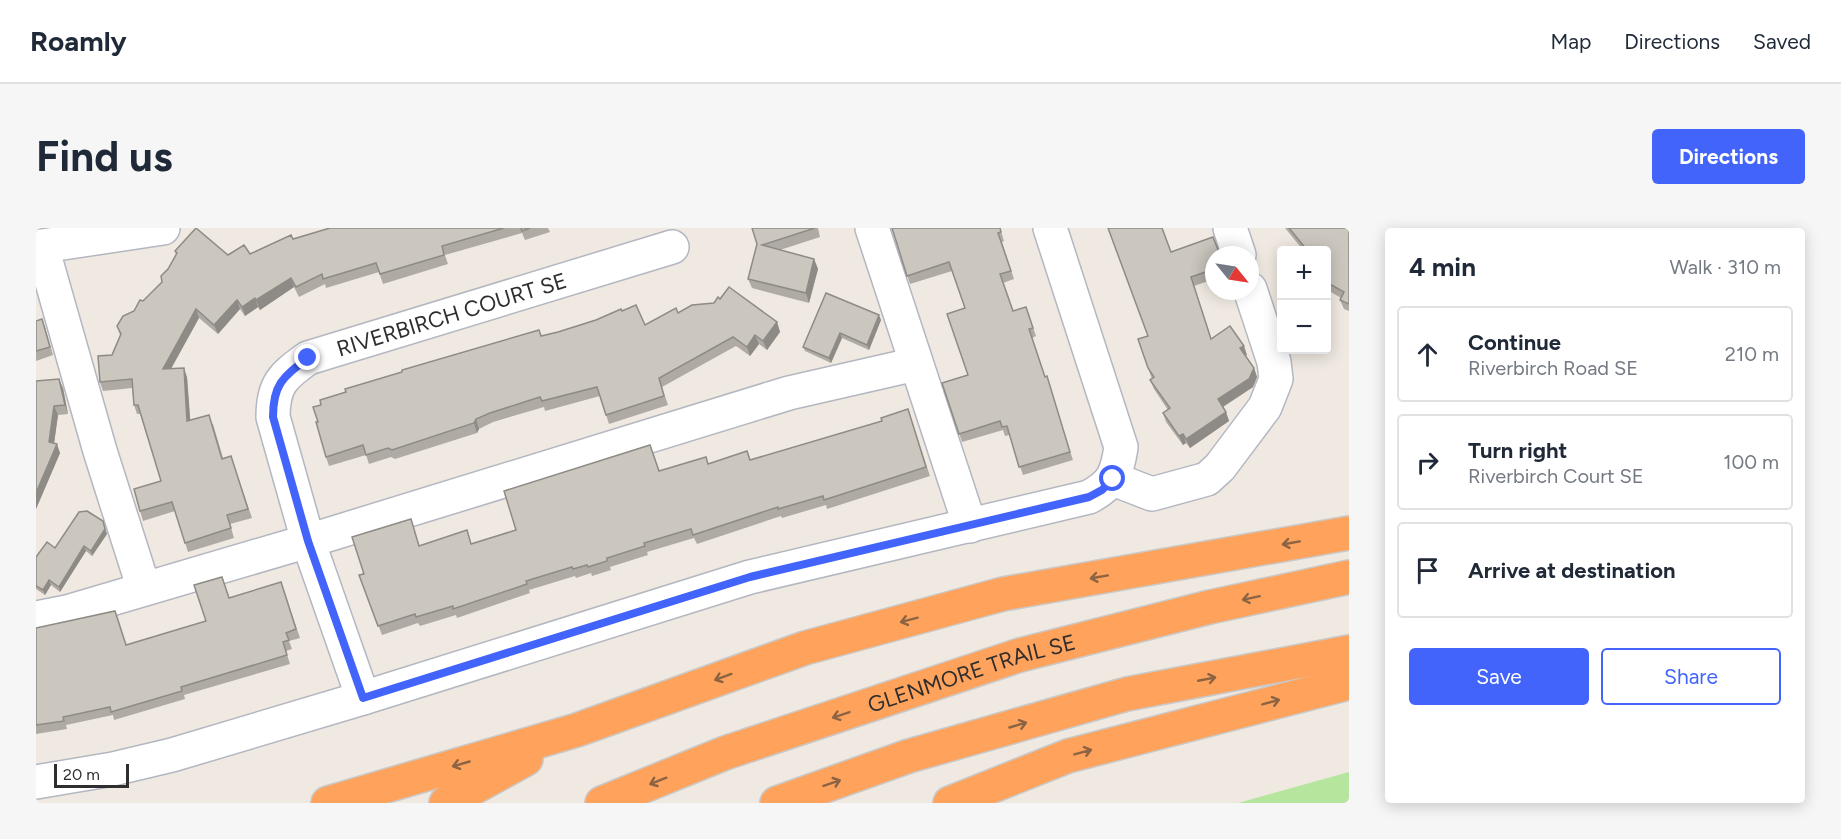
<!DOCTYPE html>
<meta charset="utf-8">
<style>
body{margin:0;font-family:Figtree,sans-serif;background:#f6f6f7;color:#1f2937}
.controls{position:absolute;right:18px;top:18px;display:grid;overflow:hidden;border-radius:6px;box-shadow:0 3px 15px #0003}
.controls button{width:54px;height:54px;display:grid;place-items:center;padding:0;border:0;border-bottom:2px solid #e0e1e3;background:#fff;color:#1f2937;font:30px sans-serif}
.compass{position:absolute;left:1169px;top:18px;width:54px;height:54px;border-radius:50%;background:#fff;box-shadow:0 3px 15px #0003;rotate:120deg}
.scale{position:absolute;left:18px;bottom:15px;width:75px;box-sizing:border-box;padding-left:6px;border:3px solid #2e2e2e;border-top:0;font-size:16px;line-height:21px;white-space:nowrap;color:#2e2e2e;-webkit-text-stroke:4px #fff;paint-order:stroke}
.stop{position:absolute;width:18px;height:18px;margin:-14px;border:4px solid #4264fb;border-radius:50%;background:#fff}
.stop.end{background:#4264fb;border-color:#fff;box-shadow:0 2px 6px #0008}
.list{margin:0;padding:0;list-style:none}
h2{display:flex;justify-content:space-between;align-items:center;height:78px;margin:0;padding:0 24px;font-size:26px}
h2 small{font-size:20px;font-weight:400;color:#747a83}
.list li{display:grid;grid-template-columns:39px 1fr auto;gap:18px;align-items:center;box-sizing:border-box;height:96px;margin:0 12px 12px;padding:0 12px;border:2px solid #e0e1e3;border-radius:6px}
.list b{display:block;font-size:22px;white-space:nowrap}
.list p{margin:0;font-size:20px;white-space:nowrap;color:#747a83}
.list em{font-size:20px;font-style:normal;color:#747a83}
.actions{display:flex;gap:12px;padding:18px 24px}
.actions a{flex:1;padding:14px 0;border:2px solid #4264fb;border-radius:6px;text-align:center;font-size:21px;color:#4264fb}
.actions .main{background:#4264fb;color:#fff}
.icon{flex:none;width:33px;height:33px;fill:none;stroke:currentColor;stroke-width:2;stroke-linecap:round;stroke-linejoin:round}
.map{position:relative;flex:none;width:1313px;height:575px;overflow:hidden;border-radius:6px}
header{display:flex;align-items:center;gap:36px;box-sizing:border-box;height:84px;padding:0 30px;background:#fff;border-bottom:2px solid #e0e1e3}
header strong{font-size:28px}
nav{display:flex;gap:33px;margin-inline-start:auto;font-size:21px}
.intro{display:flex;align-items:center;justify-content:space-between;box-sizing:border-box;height:144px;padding:0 36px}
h1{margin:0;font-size:42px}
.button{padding:15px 27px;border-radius:6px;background:#4264fb;color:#fff;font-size:21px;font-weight:700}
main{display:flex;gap:36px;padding:0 36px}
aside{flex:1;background:#fff;border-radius:6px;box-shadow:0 3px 15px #0003}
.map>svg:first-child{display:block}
.green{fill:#b6e59e}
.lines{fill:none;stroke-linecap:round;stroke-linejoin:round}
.minor-casing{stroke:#b4b7c1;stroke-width:36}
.highway-casing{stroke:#c9c9c9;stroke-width:36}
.minor{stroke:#fff;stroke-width:33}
.highway{stroke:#ffa35c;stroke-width:33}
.wall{fill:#afaba4}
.shaded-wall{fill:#8e8b86}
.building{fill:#cbc7bf;stroke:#8e8b86;stroke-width:1.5}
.oneway{stroke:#8c6343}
.route{stroke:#4264fb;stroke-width:8}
.labels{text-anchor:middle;stroke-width:4.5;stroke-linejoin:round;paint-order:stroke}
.street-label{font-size:22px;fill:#2e2e2e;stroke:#fff}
</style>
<header>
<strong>Roamly</strong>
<nav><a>Map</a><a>Directions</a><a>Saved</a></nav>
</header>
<div class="intro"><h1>Find us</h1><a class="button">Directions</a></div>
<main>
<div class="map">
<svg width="1313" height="575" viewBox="0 0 1313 575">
<rect width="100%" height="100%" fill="#efe9e1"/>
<path class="green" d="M1313,544v31h-111z"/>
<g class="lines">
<g class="minor-casing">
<g id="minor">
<path d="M836,0l98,298"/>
<path d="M1194,0l9,27"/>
<path d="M0,19l127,-19"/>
<path d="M6,19l58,204 44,138"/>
<path d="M1077,251l39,15 55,-15 13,-12 45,-60 11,-28 -2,-17 -24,-73"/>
<path d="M0,390l31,-6 241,-71 481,-148 127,-29"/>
<path id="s1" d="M327,470l-55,-157 -35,-124c0,-33 10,-41 35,-59l364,-111"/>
<path d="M0,554l77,-13 59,-14 191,-57 387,-121 339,-80c24,-13 28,-23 32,-50l-71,-219"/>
</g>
</g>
<g class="highway-casing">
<g id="highway">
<path d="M292,575l249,-73 228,-82 198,-54 346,-61"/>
<path d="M410,575l80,-44"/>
<path id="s2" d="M566,575l123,-50 295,-98 190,-48 139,-30"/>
<path d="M741,575l132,-47 218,-62 222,-42"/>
<path d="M914,575l118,-47 281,-73"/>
</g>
</g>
<use href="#minor" class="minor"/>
<use href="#highway" class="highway"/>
</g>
<g class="wall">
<path d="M294,0h218l2,4 -25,8 -3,-7 -77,22 3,9 -65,20 -4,-12 -53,16 -1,-4 -26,13 -5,-10 -34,23 -2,-3 -13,9 -5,-7 -22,25 -19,-16 -28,50 16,9 3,43 23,4 10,34 8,-2 21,62 -22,6 4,14 -46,14 -13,-41 -32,10 -3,-10 21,-30 -21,-67h-3l-3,-9 -2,-17 -29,3 -3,-9 20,-47 -3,-9 17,-15 28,-29 14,-27 -1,-4 53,4 22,-1 43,-15z"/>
<path d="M716,0h66l2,9 -40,13 34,9 4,10 -9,34 -57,-15 -4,-9 9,-35z"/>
<path d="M856,0h108l4,13 -2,1 12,37 -11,4 10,28 13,-4 10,29 -4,2 41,122 -50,15 -14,-40 -4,1 -2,-6 -41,12 -20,-59 26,-8 -3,-67 -13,-37 -42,13z"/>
<path d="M1249,0h64v83l-5,-2 -4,-9 1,-2 -15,-9v-39h-23z"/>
<path d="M1135,24l43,3v24l-20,7 17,53 36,16 -2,1 9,12 3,9 -4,10 -30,20 3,5 3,9 -39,27 -4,-5 -3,2 -17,-23 -3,-9 5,-3 -14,-21 -4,-9 2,-1 -4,-11v-32z"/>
<path d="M790,65l55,27 -12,30 -27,-12 -11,25 -26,-12 -2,-4z"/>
<path d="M684,71l57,23 3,10 -13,18 -8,-6 -9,12 -14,-10 -74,41 6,18 -59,19 -9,-28 -55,15 -1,-4 -51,15 -14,7 -2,4 -82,26 -4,-2 -22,7 -3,-9 -37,11 -3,-9 215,-121 17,-4 64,-21 23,14 33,-12 36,-10z"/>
<path d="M0,93l9,6 8,28 -17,6z"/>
<path d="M0,153l27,7 5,26 -10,1 -4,28 6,10 -24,56z"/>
<path d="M875,190l19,58 -103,33 -1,-4 -44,13 -1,-2 -84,28 -3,-6 -47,14 1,3 -38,12 1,3 -19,6 -1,-3 -15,5 -1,-2 -46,14 1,3 -73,25 -1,-3 -36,11 -2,-3 -36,12 -23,-60 61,-29 52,-2 44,-14 143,-59 49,-7 43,-4z"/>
<path d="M67,293l4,13 -15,22 -6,-5 -26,41 -9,-7 -6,10 -9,-6v-32l19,-9z"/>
<path d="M248,362l16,48 -11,3 3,8 -6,2 4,13 -106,31 1,4 -71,21 -1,-5 -47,10 1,4 -31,5v-106l90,17 80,-24 23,-23z"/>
</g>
<g class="shaded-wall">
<path d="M778,31l4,10 -9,34 -3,-10z"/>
<path d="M255,50l3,9 -34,23 -4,-10z"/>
<path d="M219,70l3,9 -13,9 -3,-9z"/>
<path d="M201,72l3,9 -22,25 -4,-9z"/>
<path d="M160,81l3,9 -33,60 -3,-9z"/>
<path d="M843,87l2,5 -12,30 -2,-5z"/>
<path d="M741,94l3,10 -13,18 -4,-9z"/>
<path d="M804,105l2,5 -11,25 -2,-5z"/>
<path d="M719,107l4,9 -9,12 -3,-9z"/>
<path d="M1208,118l3,9 -4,2 -3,-9z"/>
<path d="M148,140l3,9 4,53 -4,-9z"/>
<path d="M1218,140l3,9 -4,10 -32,21 -3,-9z"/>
<path d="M23,151l4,9 5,26 -3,-9z"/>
<path d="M18,178l4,9 -5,36 -4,-9z"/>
<path d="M1190,184l3,9 -39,27 -4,-9z"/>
<path d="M440,191l3,10 -2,4 -3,-10z"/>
<path d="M1147,206l3,9 -3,2 -4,-9z"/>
<path d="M21,216l3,9 -24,56v-16z"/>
<path d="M69,301l2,5 -15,22 -1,-5z"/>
<path d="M48,318l2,5 -26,41 -1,-5z"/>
<path d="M13,352l2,5 -6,10 -2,-5z"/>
</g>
<g class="building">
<path d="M160,0l32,27 16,-10 6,9 41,-19 2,4 37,-11h174l-62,18 2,9 -64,19 -4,-11 -53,16 -1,-5 -26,13 -5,-9 -35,22 -1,-2 -13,9 -5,-7 -23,25 -18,-16 -33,60 21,-1 3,53 22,-6 13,44 9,-3 17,53 -21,6 4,13 -46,15 -13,-41 -32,9 -6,-22 27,-8 -23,-76h-4l-2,-26 -32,3 -2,-26 14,-1 9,-21 -4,-8 6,-10 11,-5 6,-11 3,1 19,-19 -1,-6 7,-7 9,-16 -2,-2z"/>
<path d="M485,0h9l-8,3z"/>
<path d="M716,0h63l-53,17 52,14 -8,34 -58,-14 9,-35z"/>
<path d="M856,0h108l1,4 -3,1 13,38 -11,3 13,37 13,-4 7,21 -4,1 16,48 2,-1 23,76 -51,15 -12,-41 -5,1 -2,-6 -41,13 -17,-51 26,-8 -21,-61 18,-6 -16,-46 -42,14z"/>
<path d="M1072,0h54l9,24 42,-15 7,18h-6v14l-23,8 20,62 19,-13 14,20 -4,2 14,20 -5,11 -31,20 8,13 -40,27 -3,-5 -4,2 -16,-23 7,-5 -20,-28 4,-3 -6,-9 -10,-29 10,-3z"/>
<path d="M1253,0h60v76l-9,-4 4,-8 -18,-10v-32h-19z"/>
<path d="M693,59l48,35 -14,19 -8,-6 -8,12 -14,-10 -74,41 5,18 -58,19 -9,-28 -55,14 -2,-4 -50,16 -14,6 -2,4 -82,27 -4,-2 -22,7 -3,-10 -37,12 -10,-35h2l-5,-15 8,-2 -1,-5 26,-8 -1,-3 57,-17v-2l137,-40 2,6 17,-4 38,-12 25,-11 1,2 14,-6 9,20 31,-17 2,5 14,-8 22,-2 4,-6 2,2z"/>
<path d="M790,65l53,22 -12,30 -27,-12 -11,25 -26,-11z"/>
<path d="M6,91l8,28 -14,4v-30z"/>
<path d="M23,151l6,26 -11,1 -5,36 8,2 -21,49v-112z"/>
<path d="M872,181l18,58 -102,33 -1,-4 -45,13v-2l-85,28 -2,-6 -47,14 1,3 -38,12v3l-19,6 -1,-2 -14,4 -1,-2 -46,14 1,3 -74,25v-3l-37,11 -1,-3 -37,12 -19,-51 5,-1 -12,-37 59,-18 8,27 48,-16 4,14 45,-14 -12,-39 146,-46 9,26 47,-14 2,7 39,-13 3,9 132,-39 -1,-3z"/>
<path d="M51,283l16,10 2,8 -14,22 -7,-5 -25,41 -10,-7 -6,10 -7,-4v-29l11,-15 8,6 24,-36z"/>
<path d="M186,349l7,21 52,-16 15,47 -10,4 3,7 -6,2 4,13 -106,32 1,4 -71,21 -1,-5 -47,10 1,4 -28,4v-97l79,-17 11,34 80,-24 -12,-36z"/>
</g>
<defs><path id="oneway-shaft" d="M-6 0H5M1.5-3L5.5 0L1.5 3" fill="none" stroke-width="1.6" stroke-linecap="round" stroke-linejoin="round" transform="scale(1.5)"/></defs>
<g class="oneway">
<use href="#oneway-shaft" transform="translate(1255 315) rotate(170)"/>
<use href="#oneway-shaft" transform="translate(1063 349) rotate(170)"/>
<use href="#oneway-shaft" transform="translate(1215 370) rotate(168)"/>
<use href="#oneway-shaft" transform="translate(873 392) rotate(165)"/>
<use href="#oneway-shaft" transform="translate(687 449) rotate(160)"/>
<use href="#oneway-shaft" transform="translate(1171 451) rotate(-11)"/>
<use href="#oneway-shaft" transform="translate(1235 474) rotate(-15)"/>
<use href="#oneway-shaft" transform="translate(805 487) rotate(162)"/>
<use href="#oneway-shaft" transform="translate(982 497) rotate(-16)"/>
<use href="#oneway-shaft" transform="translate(1047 524) rotate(-15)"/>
<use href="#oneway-shaft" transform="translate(425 536) rotate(164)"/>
<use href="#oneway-shaft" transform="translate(622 553) rotate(158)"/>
<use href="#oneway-shaft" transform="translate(796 555) rotate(-19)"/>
</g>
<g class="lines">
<path class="route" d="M272,130c-25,19 -35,26 -35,59l35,124 55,157 387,-121 339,-80 13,-7 11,-11"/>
</g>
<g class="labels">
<g class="street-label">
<text dy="8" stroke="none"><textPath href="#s1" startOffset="518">RIVERBIRCH COURT SE</textPath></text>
<text dy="8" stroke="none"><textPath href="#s2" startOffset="392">GLENMORE TRAIL SE</textPath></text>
</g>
</g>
</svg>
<div class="controls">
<button>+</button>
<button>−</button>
</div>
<svg class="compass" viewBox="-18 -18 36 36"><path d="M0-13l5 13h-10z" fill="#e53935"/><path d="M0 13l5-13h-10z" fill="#747a83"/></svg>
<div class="scale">20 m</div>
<div class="stop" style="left:1077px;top:251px"></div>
<div class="stop end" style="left:272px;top:130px"></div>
</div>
<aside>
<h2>4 min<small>Walk · 310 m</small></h2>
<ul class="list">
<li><svg class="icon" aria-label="ahead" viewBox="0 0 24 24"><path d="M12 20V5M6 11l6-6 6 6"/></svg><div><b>Continue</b><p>Riverbirch Road SE</p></div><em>210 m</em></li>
<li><svg class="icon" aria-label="right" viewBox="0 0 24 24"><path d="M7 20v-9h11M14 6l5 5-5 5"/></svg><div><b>Turn right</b><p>Riverbirch Court SE</p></div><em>100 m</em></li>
<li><svg class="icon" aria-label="arrive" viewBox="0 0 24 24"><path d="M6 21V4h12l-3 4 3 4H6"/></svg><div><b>Arrive at destination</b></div></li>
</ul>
<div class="actions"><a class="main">Save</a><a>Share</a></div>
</aside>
</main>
